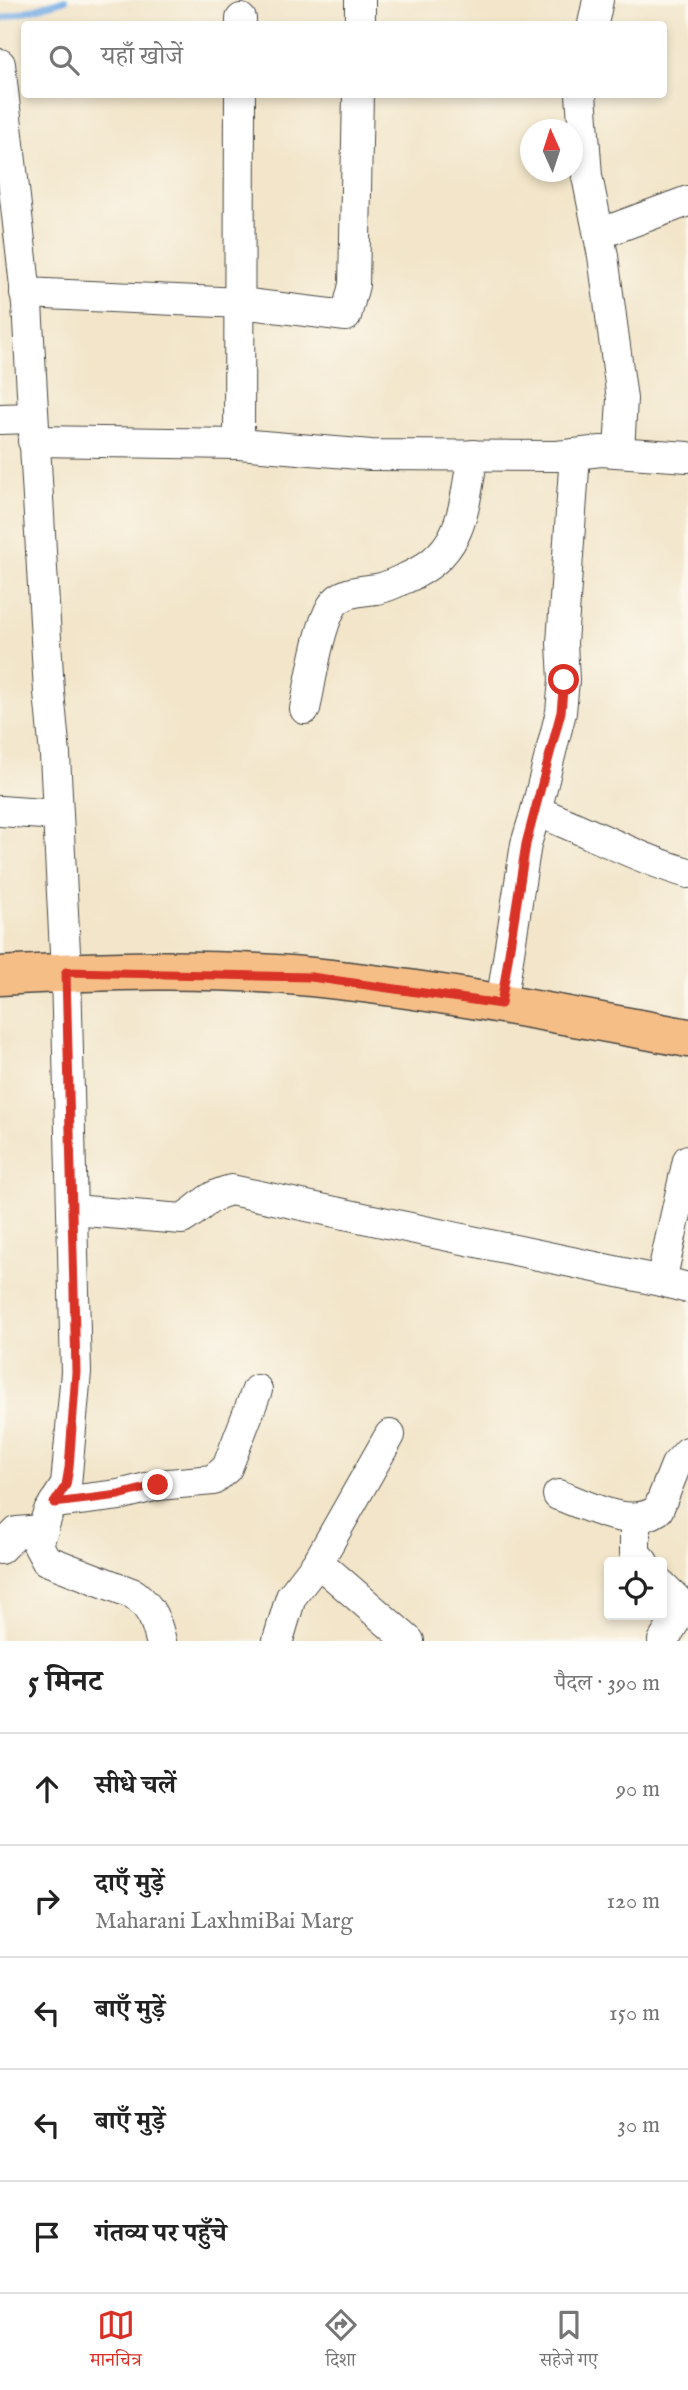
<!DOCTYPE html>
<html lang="hi">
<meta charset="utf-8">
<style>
body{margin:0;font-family:"IM FELL English","Noto Serif Devanagari",serif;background:#f2f2f2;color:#222}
.controls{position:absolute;right:21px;bottom:21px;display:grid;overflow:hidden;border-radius:7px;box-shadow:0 4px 10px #0003}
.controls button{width:63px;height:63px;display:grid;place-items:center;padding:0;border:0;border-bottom:2px solid #e0e0e0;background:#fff;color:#222;font:35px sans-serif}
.compass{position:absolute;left:520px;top:119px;width:63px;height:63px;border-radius:50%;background:#fff;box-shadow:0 4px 10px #0003;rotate:357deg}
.stop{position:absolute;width:21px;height:21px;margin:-16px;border:5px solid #d93025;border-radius:50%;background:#fff}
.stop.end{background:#d93025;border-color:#fff;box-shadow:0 2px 7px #0008}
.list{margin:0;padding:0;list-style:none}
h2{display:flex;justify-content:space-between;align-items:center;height:91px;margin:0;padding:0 28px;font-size:30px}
h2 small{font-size:23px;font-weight:400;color:#767676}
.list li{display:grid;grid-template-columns:46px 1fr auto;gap:21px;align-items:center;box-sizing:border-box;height:112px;padding:0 28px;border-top:2px solid #e0e0e0}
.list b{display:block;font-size:26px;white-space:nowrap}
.list p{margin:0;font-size:23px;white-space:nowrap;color:#767676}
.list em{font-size:23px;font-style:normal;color:#767676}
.icon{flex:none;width:38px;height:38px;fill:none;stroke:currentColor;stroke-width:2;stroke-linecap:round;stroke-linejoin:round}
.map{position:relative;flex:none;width:688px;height:1641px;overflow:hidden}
.search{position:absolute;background:#fff;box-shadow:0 4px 10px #0003;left:21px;right:21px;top:21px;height:77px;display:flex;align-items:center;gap:18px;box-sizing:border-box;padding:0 24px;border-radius:7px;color:#767676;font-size:26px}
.sheet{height:651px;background:#fff}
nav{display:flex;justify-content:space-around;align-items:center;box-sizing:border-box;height:98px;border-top:2px solid #e0e0e0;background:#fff;font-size:19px;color:#767676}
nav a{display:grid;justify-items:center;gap:4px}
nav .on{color:#d93025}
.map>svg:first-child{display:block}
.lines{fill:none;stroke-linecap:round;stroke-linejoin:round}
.stream{stroke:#77ade5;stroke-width:7}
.street-casing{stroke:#494743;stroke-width:32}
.primary-casing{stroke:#494743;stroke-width:41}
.street{stroke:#fff;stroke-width:30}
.primary{stroke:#f6be87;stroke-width:38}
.route{stroke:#d93025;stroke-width:9}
</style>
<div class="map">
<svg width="688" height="1641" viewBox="0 0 688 1641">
<rect width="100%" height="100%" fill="#fbf7ec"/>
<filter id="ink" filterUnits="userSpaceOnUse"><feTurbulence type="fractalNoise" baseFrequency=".0143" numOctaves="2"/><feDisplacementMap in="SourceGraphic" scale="14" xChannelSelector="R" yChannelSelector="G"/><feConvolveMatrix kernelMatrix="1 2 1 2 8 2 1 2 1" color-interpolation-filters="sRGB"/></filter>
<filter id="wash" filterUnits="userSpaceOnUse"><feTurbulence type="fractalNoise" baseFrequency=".00686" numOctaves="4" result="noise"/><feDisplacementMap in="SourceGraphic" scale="28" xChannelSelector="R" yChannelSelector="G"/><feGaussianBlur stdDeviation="1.57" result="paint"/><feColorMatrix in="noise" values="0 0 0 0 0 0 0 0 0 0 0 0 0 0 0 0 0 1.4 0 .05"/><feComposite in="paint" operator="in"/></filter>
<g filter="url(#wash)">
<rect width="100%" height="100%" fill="#f2e5c9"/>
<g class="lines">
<path class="stream" d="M0,19l65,-19"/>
</g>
</g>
<g filter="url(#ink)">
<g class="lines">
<g class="street-casing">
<g id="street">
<path d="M241,24v-5"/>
<path d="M360,24v-24"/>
<path d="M593,24l5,-24"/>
<path d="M0,64l27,240 22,388 6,63 11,217 10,400 -10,113 -18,28 -10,32 8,15 88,34c17,13 22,26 27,47"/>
<path d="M581,94l6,82 16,80 19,143 -3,52"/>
<path d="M599,234l89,-33"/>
<path d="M25,293l216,10 105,13 8,-31 4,-191"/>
<path d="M0,419l33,-1"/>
<path d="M33,441l206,3 132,11 186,1 44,-5 87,6"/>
<path d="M239,444l1,-350"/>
<path d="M575,454l-13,189 2,37 -3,32 -25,99c52,20 98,46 152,62"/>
<path d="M305,709c6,-28 13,-79 27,-103 9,-15 30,-15 44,-17 10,-1 20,-7 30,-11 58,-25 57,-68 67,-123"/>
<path d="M0,811l57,4"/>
<path d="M501,1004l25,-160 10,-33"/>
<path d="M688,1160l-27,121 27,7"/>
<path d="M73,1210l109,9c21,-12 24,-23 49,-29l430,91"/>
<path d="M558,1495c29,10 71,35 100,15l18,-45 12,-13"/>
<path d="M54,1503l65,-8 39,-10 55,-5 14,-12 30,-78"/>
<path d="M635,1518v35l8,9"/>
<path d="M0,1549l17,-17 26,-2"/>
<path d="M318,1562l91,79"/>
<path d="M662,1585l18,18 -6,20 -11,18"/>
<path d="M278,1640l13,-43 27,-35 72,-127"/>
</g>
</g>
<g class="primary-casing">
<path id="primary" d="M0,976c103,-6 210,-9 312,1 126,13 251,38 376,61"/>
</g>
<use href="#street" class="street"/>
<use href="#primary" class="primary"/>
</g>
</g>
<g class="lines" filter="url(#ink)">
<path class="route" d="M158,1485l-39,10 -65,8 12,-18 3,-17 7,-96 -10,-400 245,5 190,27 25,-160 35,-132 3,-32"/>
</g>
</svg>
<div class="controls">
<button><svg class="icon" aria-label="locate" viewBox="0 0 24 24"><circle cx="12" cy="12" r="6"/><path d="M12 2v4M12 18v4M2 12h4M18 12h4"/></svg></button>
</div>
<svg class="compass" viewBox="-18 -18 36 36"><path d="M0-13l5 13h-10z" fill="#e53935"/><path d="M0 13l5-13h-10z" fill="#767676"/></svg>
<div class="stop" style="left:564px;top:680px"></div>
<div class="stop end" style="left:158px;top:1485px"></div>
<div class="search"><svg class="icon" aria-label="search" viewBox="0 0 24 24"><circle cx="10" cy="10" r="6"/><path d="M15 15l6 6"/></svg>यहाँ खोजें</div>
</div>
<section class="sheet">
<h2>5 मिनट<small>पैदल · 390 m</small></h2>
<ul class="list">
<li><svg class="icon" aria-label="ahead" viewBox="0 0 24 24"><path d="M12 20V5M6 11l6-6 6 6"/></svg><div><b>सीधे चलें</b></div><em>90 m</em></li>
<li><svg class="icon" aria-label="right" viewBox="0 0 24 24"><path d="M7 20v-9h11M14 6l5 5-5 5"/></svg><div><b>दाएँ मुड़ें</b><p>Maharani LaxhmiBai Marg</p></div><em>120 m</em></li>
<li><svg class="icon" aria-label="left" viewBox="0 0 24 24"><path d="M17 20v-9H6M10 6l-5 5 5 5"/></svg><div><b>बाएँ मुड़ें</b></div><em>150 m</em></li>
<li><svg class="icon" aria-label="left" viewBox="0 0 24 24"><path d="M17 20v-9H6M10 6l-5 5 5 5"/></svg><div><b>बाएँ मुड़ें</b></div><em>30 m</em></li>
<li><svg class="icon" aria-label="arrive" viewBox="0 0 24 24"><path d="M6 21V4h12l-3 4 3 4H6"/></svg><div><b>गंतव्य पर पहुँचे</b></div></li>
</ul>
</section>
<nav>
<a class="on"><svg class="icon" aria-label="map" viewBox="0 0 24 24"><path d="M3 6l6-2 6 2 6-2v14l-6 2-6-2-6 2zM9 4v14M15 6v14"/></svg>मानचित्र</a>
<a><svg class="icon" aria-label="directions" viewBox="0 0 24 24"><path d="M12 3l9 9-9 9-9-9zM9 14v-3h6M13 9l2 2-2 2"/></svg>दिशा</a>
<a><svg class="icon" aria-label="saved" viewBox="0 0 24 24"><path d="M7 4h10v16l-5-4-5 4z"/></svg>सहेजे गए</a>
</nav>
